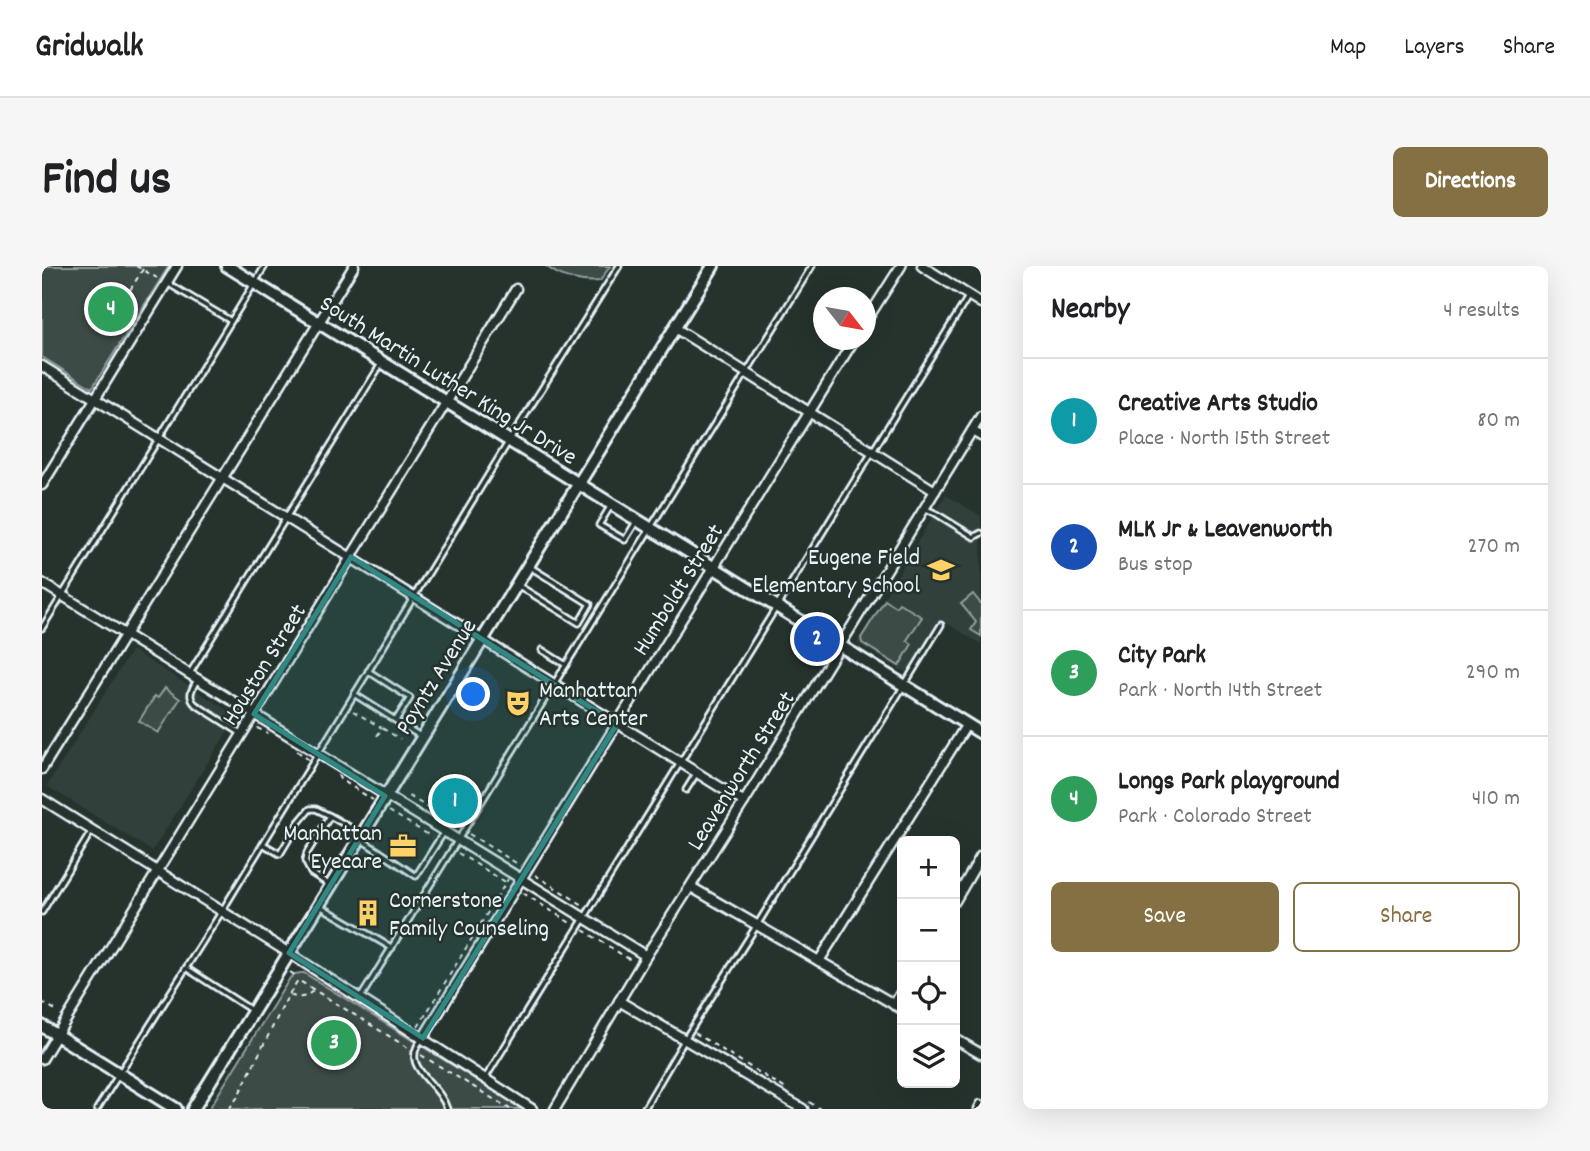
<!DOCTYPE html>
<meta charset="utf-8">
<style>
body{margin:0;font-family:Dekko,sans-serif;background:#f6f6f6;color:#202124}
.controls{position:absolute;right:21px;bottom:21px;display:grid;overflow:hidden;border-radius:10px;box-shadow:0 7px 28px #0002}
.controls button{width:63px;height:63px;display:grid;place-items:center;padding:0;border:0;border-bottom:2px solid #e0e0e0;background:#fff;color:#202124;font:35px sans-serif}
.compass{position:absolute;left:771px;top:21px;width:63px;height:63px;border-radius:50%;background:#fff;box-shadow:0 7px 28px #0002;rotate:121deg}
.you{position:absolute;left:432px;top:429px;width:24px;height:24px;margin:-18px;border:5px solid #fff;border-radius:50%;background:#1a73e8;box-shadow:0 0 0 10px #1a73e833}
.badge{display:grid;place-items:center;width:46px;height:46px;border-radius:50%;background:#847042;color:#fff;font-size:23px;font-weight:700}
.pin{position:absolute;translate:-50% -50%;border:4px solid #fff;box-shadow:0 2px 7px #0006}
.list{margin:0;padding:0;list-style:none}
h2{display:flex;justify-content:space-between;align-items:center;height:91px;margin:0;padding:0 28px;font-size:30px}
h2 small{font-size:23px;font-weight:400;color:#757577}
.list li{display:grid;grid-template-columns:46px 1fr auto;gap:21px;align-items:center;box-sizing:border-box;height:126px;padding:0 28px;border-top:2px solid #e0e0e0}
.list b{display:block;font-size:26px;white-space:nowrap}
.list p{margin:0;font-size:23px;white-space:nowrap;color:#757577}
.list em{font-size:23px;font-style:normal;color:#757577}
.actions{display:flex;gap:14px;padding:21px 28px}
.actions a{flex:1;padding:16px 0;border:2px solid #847042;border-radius:10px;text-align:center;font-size:24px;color:#847042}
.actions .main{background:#847042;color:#fff}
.icon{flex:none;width:38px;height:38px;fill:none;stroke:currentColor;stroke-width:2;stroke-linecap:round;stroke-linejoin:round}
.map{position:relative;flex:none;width:939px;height:843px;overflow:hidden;border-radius:10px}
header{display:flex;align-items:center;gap:42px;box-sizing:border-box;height:98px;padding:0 35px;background:#fff;border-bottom:2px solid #e0e0e0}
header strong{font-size:33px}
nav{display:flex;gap:38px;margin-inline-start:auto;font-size:24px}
.intro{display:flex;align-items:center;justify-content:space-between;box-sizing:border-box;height:168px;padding:0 42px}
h1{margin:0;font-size:49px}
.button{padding:18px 32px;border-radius:10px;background:#847042;color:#fff;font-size:24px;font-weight:700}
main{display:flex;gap:42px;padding:0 42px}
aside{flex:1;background:#fff;border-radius:10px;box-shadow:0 7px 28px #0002}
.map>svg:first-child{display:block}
.built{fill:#333f3a}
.green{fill:#3e4b47;stroke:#939ea0;stroke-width:2}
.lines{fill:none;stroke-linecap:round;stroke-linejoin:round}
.lane-casing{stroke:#e8f1f8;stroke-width:9}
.street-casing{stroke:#e8f1f8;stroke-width:13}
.secondary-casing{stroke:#e8f1f8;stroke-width:16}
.path{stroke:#e8f1f8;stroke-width:2;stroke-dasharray:5 5;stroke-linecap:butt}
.lane{stroke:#26332d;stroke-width:3.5}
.street{stroke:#26332d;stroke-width:8}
.secondary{stroke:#26332d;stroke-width:10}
.marked{fill:#308883;fill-opacity:0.2;stroke:#308883;stroke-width:5;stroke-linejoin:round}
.labels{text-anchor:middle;stroke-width:5;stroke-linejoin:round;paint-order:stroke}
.street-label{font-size:24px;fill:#e8f1f8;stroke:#26332d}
.poi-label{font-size:24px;fill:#e8f1f8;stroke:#26332d;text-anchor:end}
</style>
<header>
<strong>Gridwalk</strong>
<nav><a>Map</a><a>Layers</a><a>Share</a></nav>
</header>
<div class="intro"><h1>Find us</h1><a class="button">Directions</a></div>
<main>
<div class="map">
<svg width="939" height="843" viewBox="0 0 939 843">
<rect width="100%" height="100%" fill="#26332d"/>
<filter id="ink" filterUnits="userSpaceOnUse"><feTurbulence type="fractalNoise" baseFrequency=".0143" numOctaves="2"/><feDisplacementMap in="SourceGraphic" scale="14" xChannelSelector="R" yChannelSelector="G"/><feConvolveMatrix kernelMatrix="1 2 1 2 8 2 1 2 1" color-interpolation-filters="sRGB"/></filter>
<g filter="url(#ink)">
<g class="built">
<path d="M904,229l35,21v128l-35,-21 -33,54 -56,-34z"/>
<path d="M90,384l105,66 -85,135 -105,-65z"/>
</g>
<g class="green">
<path d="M0,0h127l-77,122 -50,-31z"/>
<path d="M504,0h64l-10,15c-18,2 -40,-3 -54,-15z"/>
<path d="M931,328l8,10v32l-10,-6 5,-8 -15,-18z"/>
<path d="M843,334l11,7 3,-4 23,14 -15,23 5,4 -13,22 -37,-23 -1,-5z"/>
<path d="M123,422l15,11 -22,34 -19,-12 16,-25 3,2z"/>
<path d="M259,707h3l219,136h-314l81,-131 5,-4z"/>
</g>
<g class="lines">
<g class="lane-casing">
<g id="lane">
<path d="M127,18l62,37"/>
<path d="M568,241l-11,18 26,15 11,-18"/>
<path d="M884,243l9,4 39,24 7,-4"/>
<path d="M477,320l60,37 11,-19 -60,-37"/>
<path d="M0,362l223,-362"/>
<path d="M500,384l24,15"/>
<path d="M326,405l42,27 -14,22"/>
<path d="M148,407l191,-309"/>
<path d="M155,414c-5,9 -10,16 -2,24l47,30"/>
<path d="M312,428l66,42"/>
<path d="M644,524l10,-16"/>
<path d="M320,574l54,36 28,-44"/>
<path d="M221,578l17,10 19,-32 11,-13h6l14,7"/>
<path d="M288,619l-19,-12 -6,-12 2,-8 23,-37 30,17"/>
<path d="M278,640l72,42"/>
<path d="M0,646l49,-80"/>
<path d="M144,702l65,42"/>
<path d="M319,731l451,-731"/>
<path d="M379,774c-22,28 18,41 26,69"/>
<path d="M444,811l482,-780"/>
<path d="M55,843l125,-198 287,-470 110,-175"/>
<path d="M602,843l41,-70 72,-114 184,-300"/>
</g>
</g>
<g class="street-casing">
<g id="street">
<path d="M880,0l59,37"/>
<path d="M824,55l35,-55"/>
<path d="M633,62l260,163"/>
<path d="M0,100l702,436"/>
<path d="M930,165l9,5"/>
<path d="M0,219l135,-219"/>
<path d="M0,317l604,373"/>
<path d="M0,503l312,-503"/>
<path d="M0,533l247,154 243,156"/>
<path d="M649,621l211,122"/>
<path d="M913,635l26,-45"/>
<path d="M777,695l148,-237"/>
<path d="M577,735l184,108"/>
<path d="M852,739l8,-14"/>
<path d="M381,772l431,-698"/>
<path d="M913,773l26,15"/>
<path d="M0,793l474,-770"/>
<path d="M513,843l91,-153 98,-154 237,-386"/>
<path d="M937,843l2,-4"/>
</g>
</g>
<g class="secondary-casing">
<g id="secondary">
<path d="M185,0l754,467"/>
<path d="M0,760l134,83"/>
<path d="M151,843l520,-843"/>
</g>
</g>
<g class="path">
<path d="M94,0l21,12"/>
<path d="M0,1l6,-1"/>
<path d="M81,31l7,-7 13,-21"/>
<path d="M311,445l29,17"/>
<path d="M215,462l11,5"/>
<path d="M335,470l5,-8 18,11"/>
<path d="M255,485l12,9"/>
<path d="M296,509l2,4 33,21"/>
<path d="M367,530l50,31"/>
<path d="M347,545l43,26"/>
<path d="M427,568l52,32"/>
<path d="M416,587l49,30"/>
<path d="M493,609l48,30"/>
<path d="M481,627l49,31"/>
<path d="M913,655v-1"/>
<path d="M541,664l49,31"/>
<path d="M248,706l8,5"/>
<path d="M248,729c8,4 17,3 23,-5"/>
<path d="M0,736l15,9"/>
<path d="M376,761l90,-148"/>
<path d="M653,767l91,56"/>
<path d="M379,789l89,54"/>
<path d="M767,836l11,7"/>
<path d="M187,843l8,-11 51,-102 10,-16 112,69"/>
</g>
<use href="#lane" class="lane"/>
<use href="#street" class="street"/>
<use href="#secondary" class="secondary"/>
</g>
</g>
<path class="marked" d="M309,291l266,167 -194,314 -134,-85 96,-157 -131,-82z"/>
<defs>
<g id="school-bare" transform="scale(2.1)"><path d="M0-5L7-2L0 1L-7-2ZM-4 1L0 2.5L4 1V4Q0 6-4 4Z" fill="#ffd166" stroke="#26332d" stroke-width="2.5" paint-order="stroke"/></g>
<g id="theatre-bare" transform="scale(2.1)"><path d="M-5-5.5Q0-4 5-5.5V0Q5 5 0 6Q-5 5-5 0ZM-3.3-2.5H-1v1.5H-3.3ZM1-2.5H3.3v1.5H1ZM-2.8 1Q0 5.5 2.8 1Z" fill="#ffd166" stroke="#26332d" stroke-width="2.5" paint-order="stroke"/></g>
<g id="office-bare" transform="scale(2.1)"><path d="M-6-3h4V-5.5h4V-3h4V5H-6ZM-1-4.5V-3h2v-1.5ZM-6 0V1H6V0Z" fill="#ffd166" stroke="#26332d" stroke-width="2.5" paint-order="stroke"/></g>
<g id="building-bare" transform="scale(2.1)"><path d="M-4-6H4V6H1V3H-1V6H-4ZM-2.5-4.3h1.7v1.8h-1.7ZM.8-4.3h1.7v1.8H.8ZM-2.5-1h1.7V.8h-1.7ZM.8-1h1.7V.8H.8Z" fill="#ffd166" stroke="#26332d" stroke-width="2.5" paint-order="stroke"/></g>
</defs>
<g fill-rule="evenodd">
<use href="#school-bare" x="899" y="304"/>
<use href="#theatre-bare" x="476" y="437"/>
<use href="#office-bare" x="361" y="580"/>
<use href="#building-bare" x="326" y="647"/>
</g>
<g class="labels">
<g class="street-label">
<text transform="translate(407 113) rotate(32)" y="8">South Martin Luther King Jr Drive</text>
<text transform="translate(635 323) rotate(-58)" y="8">Humboldt Street</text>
<text transform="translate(221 398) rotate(-58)" y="8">Houston Street</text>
<text transform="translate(393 410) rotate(-58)" y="8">Poyntz Avenue</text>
<text transform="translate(698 504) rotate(-58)" y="8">Leavenworth Street</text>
</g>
<g class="poi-label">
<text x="878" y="298">Eugene Field<tspan x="878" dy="28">Elementary School</tspan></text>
<text x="497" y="431" text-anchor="start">Manhattan<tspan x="497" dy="28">Arts Center</tspan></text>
<text x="340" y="574">Manhattan<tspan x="340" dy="28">Eyecare</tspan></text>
<text x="347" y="641" text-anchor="start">Cornerstone<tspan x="347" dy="28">Family Counseling</tspan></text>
</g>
</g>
</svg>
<div class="controls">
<button>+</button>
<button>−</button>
<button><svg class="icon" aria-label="locate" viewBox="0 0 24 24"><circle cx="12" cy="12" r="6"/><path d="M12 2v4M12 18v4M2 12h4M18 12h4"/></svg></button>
<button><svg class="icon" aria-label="layers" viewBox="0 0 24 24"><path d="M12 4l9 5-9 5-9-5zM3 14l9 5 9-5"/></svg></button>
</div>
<svg class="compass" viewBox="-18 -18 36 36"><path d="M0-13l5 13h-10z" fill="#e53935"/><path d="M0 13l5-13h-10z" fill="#757577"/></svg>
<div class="you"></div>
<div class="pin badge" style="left:413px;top:535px;background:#0f9aa8">1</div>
<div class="pin badge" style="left:775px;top:373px;background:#1a4fb4">2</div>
<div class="pin badge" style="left:292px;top:777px;background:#2e9e5b">3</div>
<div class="pin badge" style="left:69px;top:43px;background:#2e9e5b">4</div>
</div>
<aside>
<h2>Nearby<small>4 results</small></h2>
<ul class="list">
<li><span class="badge" style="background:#0f9aa8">1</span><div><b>Creative Arts Studio</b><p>Place · North 15th Street</p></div><em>80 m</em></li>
<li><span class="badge" style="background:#1a4fb4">2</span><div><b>MLK Jr &amp; Leavenworth</b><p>Bus stop</p></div><em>270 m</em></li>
<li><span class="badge" style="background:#2e9e5b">3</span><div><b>City Park</b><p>Park · North 14th Street</p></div><em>290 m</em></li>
<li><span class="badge" style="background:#2e9e5b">4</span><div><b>Longs Park playground</b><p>Park · Colorado Street</p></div><em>410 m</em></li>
</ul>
<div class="actions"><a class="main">Save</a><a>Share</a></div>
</aside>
</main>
